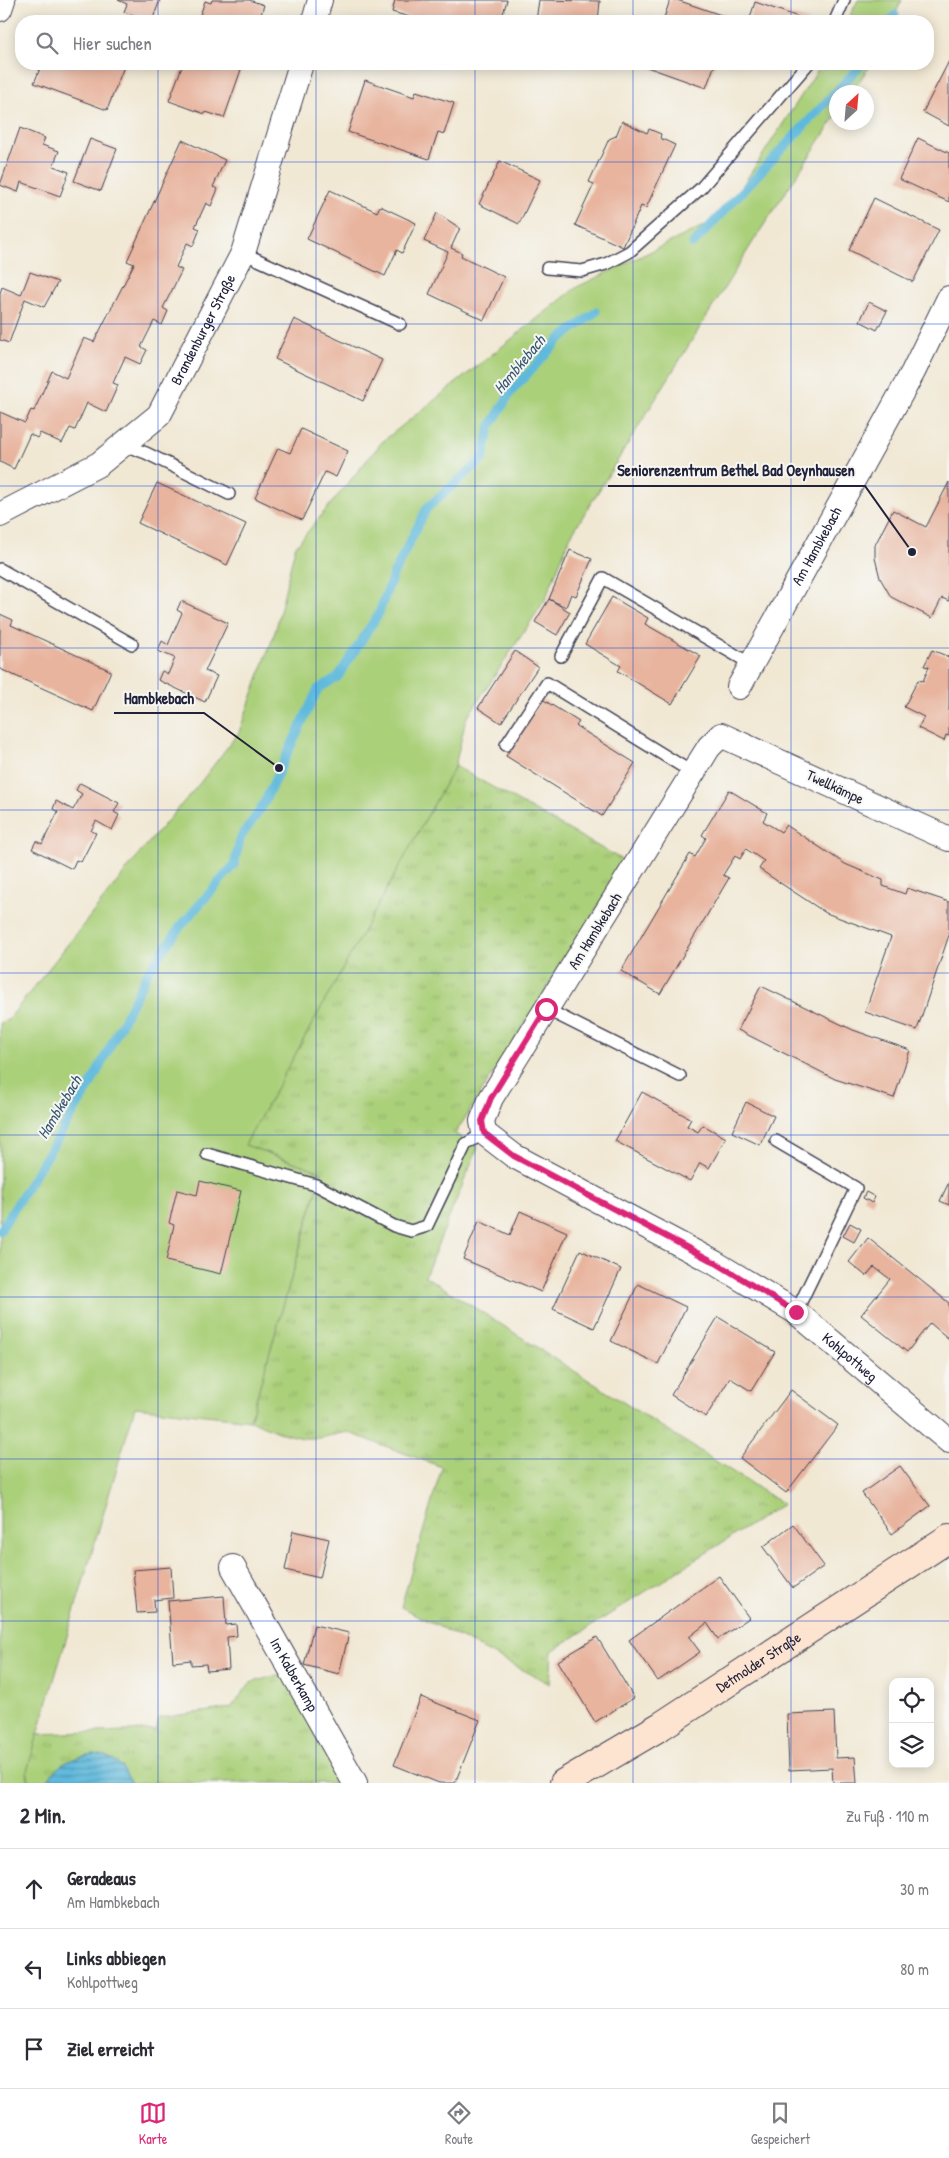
<!DOCTYPE html>
<html lang="de">
<meta charset="utf-8">
<style>
body{margin:0;font-family:"Patrick Hand",sans-serif;background:#f7f7f7;color:#2b2b33}
.controls{position:absolute;right:15px;bottom:15px;display:grid;overflow:hidden;border-radius:10px;box-shadow:0 2px 12px #0003}
.controls button{width:45px;height:45px;display:grid;place-items:center;padding:0;border:0;border-bottom:1px solid #e1e1e2;background:#fff;color:#2b2b33;font:25px sans-serif}
.compass{position:absolute;left:829px;top:85px;width:45px;height:45px;border-radius:50%;background:#fff;box-shadow:0 2px 12px #0003;rotate:26deg}
.stop{position:absolute;width:15px;height:15px;margin:-11px;border:4px solid #db2777;border-radius:50%;background:#fff}
.stop.end{background:#db2777;border-color:#fff;box-shadow:0 1px 5px #0008}
.list{margin:0;padding:0;list-style:none}
h2{display:flex;justify-content:space-between;align-items:center;height:65px;margin:0;padding:0 20px;font-size:21px}
h2 small{font-size:16px;font-weight:400;color:#7c7c81}
.list li{display:grid;grid-template-columns:32px 1fr auto;gap:15px;align-items:center;box-sizing:border-box;height:80px;padding:0 20px;border-top:1px solid #e1e1e2}
.list b{display:block;font-size:19px;white-space:nowrap}
.list p{margin:0;font-size:16px;white-space:nowrap;color:#7c7c81}
.list em{font-size:16px;font-style:normal;color:#7c7c81}
.icon{flex:none;width:28px;height:28px;fill:none;stroke:currentColor;stroke-width:2;stroke-linecap:round;stroke-linejoin:round}
.map{position:relative;flex:none;width:949px;height:1783px;overflow:hidden}
.search{position:absolute;background:#fff;box-shadow:0 2px 12px #0003;left:15px;right:15px;top:15px;height:55px;display:flex;align-items:center;gap:12px;box-sizing:border-box;padding:0 18px;border-radius:20px;color:#7c7c81;font-size:19px}
.sheet{height:305px;background:#fff}
nav{display:flex;justify-content:space-around;align-items:center;box-sizing:border-box;height:70px;border-top:1px solid #e1e1e2;background:#fff;font-size:14px;color:#7c7c81}
nav a{display:grid;justify-items:center;gap:2px}
nav .on{color:#db2777}
.map>svg:first-child{display:block}
.grass{fill:url(#grass-tufts);stroke:#66795a}
.green{fill:#abd07a;stroke:#66795a}
.water{fill:url(#water-rules);stroke:#406e8c}
.lines{fill:none;stroke-linecap:round;stroke-linejoin:round}
.stream{stroke:#5fb9dc;stroke-width:9}
.building{fill:#e8b49e}
.service-casing{stroke:#414052;stroke-width:14}
.minor-casing{stroke:#414052;stroke-width:26}
.secondary-casing{stroke:#414052;stroke-width:30}
.service{stroke:#fff;stroke-width:11}
.minor{stroke:#fff;stroke-width:24}
.secondary{stroke:#fde4d1;stroke-width:28}
.route{stroke:#db2777;stroke-width:6}
.grid{fill:none;stroke:#1d4ed8;stroke-width:1;stroke-opacity:0.55}
.labels{text-anchor:middle;stroke-width:4;stroke-linejoin:round;paint-order:stroke}
.street-label{font-size:15px;fill:#22223b;stroke:#f6f6f2}
.water-label{font-size:16px;font-style:italic;fill:#375773;stroke:#f6f6f2}
.leader{fill:none;stroke:#22223b;stroke-width:2}
.callout-dot{fill:#22223b;stroke:#f6f6f2;stroke-width:2}
.callout-label{font-size:16px;text-anchor:middle;font-weight:bold;fill:#22223b;stroke:#f6f6f2;stroke-width:4;stroke-linejoin:round;paint-order:stroke}
</style>
<div class="map">
<svg width="949" height="1783" viewBox="0 0 949 1783">
<defs>
<pattern id="grass-tufts" width="24" height="20" patternUnits="userSpaceOnUse" patternTransform="scale(1.25)"><rect width="24" height="20" fill="#abd07a"/><path d="M3 7l-1-3M5 7V3M7 7l1-3M15 17l-1-3M17 17v-4M19 17l1-3" fill="none" stroke="#93b26a"/></pattern>
<pattern id="water-rules" width="6" height="5" patternUnits="userSpaceOnUse" patternTransform="scale(1.25)"><rect width="6" height="5" fill="#5fb9dc"/><path d="M0 2.5h6" fill="none" stroke="#4e96b4"/></pattern>
</defs>
<rect width="100%" height="100%" fill="#f6f6f2"/>
<filter id="ink" filterUnits="userSpaceOnUse"><feTurbulence type="fractalNoise" baseFrequency=".02" numOctaves="2"/><feDisplacementMap in="SourceGraphic" scale="10" xChannelSelector="R" yChannelSelector="G"/><feConvolveMatrix kernelMatrix="1 2 1 2 8 2 1 2 1" color-interpolation-filters="sRGB"/></filter>
<filter id="wash" filterUnits="userSpaceOnUse"><feTurbulence type="fractalNoise" baseFrequency=".0096" numOctaves="4" result="noise"/><feDisplacementMap in="SourceGraphic" scale="20" xChannelSelector="R" yChannelSelector="G"/><feGaussianBlur stdDeviation="1.12" result="paint"/><feColorMatrix in="noise" values="0 0 0 0 0 0 0 0 0 0 0 0 0 0 0 0 0 1.4 0 .05"/><feComposite in="paint" operator="in"/></filter>
<g filter="url(#wash)">
<rect width="100%" height="100%" fill="#f1e8d4"/>
<g class="grass">
<path d="M455,766l171,96 -171,272 23,13 -53,129 358,228 -231,147 -2,33 -149,-77 41,-140 -95,-35 -28,6h-16l-25,-6 -28,-12 72,-248 -78,-27z"/>
<path d="M284,1673l59,110h-314l-2,-12 10,-37 119,-4 3,-12 72,-10 19,-25z"/>
</g>
<g class="green">
<path d="M858,0h44l-10,21h-45z"/>
<path d="M822,64h49l-19,28h-16v24l-80,121 -186,300 -25,63 -79,119 -11,47 -210,379 77,27 -72,248 -115,-13 -108,364 2,12h-29v-760l8,-3 136,-172 56,-65 39,-51 37,-103 19,-82 88,-106 194,-154 145,-70z"/>
</g>
<path class="water" d="M93,1754c21,2 29,10 38,29h-85c9,-19 28,-26 47,-29z"/>
<g class="lines">
<g class="stream">
<path d="M891,21l4,-6"/>
<path d="M693,244l169,-180"/>
<path d="M0,1231l90,-145 58,-114 32,-45 54,-62 7,-28 21,-30 56,-118 20,-12 41,-64 14,-38 34,-67 56,-49 7,-32 21,-35 49,-53 36,-27"/>
</g>
</g>
<g id="blocks">
<g class="building">
<path d="M118,0h42l-8,21 -28,-9 3,-8z"/>
<path d="M212,0h37l15,5 -5,16h-61l7,-20 6,2z"/>
<path d="M395,0h112l-6,21h-77l-32,-9z"/>
<path d="M539,0l61,1 -2,20h-62z"/>
<path d="M670,0h7l53,18 -1,3h-66z"/>
<path d="M755,2l55,19h-61z"/>
<path d="M949,61v65l-26,-14z"/>
<path d="M42,64h83l-18,46 -73,-27z"/>
<path d="M183,64h60l-19,54 -18,-6 -1,2 -36,-13z"/>
<path d="M648,64h67l-9,24 -59,-21z"/>
<path d="M365,80l49,17 2,-6 38,12 -10,31 -6,-2 -9,27 -81,-27z"/>
<path d="M622,121l25,12 2,-4 12,5 -1,4 15,7 -29,63 -5,-2 -18,41 -48,-22 19,-41 -5,-2 20,-43 7,-3z"/>
<path d="M20,128l25,10 -3,7 17,6 -6,15 16,6 -9,24 -39,-14 -3,10 -18,-7z"/>
<path d="M918,138l31,15v49l-50,-23z"/>
<path d="M90,139l27,10 -16,42 -27,-10z"/>
<path d="M182,140l43,20 -12,27 5,2 -7,17 -5,-3 -11,24 5,2 -7,17 -6,-3 -11,24 6,3 -19,38 5,3 -6,14 -8,-4 -13,26 6,3 -7,14 -15,-7 -12,26 5,2 -12,27 -19,-9 -12,27 -5,-2 -8,15 -22,-10 -3,5 -7,-4 -16,35 -14,-7v-50l25,11 6,-13 3,1 18,-40 14,7 18,-40 10,4 40,-78 -7,-3z"/>
<path d="M500,161l40,19 -21,44 -40,-20z"/>
<path d="M330,190l47,22 3,-6 36,17 -14,30 -5,-3 -12,26 -78,-37z"/>
<path d="M874,198l65,32 -26,52 -64,-32z"/>
<path d="M437,213l23,15 -9,20 11,5 -1,3 43,21 -20,43 -55,-26 19,-42 -24,-11z"/>
<path d="M30,272l28,10 -14,25 -19,-8 -16,44 -9,-3v-47l2,-6 19,8z"/>
<path d="M869,302l18,9 -10,19 -17,-9z"/>
<path d="M294,319l88,41 -19,41 -88,-42z"/>
<path d="M301,429l47,22 -12,26 -11,-5 -23,48 -47,-22 23,-50 12,5z"/>
<path d="M949,482v119l-7,-3 -10,20 -41,-21 -11,-19 -5,-20v-13l18,-35 33,17z"/>
<path d="M157,483l89,41 -19,41 -89,-42z"/>
<path d="M570,550l22,9 -16,37 -5,-2 -5,13 -17,-8z"/>
<path d="M612,597l36,21 -3,6 56,32 -29,48 -54,-33 3,-5 -36,-22z"/>
<path d="M549,599l21,13 -13,23 -22,-13z"/>
<path d="M181,601l47,22 -23,48 12,5 -12,26 -47,-22 4,-9 6,3 7,-16 -17,-7 4,-10 6,4 14,-32 -5,-3z"/>
<path d="M0,614l13,6 -2,5 100,46 -18,40 -93,-42z"/>
<path d="M932,650l17,7v79l-3,-1 -2,6 -26,-13 6,-11 -20,-10 14,-27 5,1 6,-14 -5,-1z"/>
<path d="M515,651l23,16 -37,56 -23,-15z"/>
<path d="M542,699l37,23 -3,4 59,37 -33,53 -96,-60z"/>
<path d="M80,783l39,20 -5,9 5,3 -7,15 -16,-9 -5,10 5,2 -15,29 -5,-2 -4,9 -40,-20 4,-8 6,3 16,-32 -5,-3 3,-8 17,9 9,-16 -6,-4z"/>
<path d="M729,790l38,23 -4,8 18,11 5,-7 59,39 38,16v6l22,8 2,-6 42,14v33l-32,95 -52,-18 26,-75 -65,-24 -67,-44 5,-8 -18,-12 -6,10 -5,-3 -12,19 6,3 -69,116 -39,-23 69,-117 5,3 11,-19 -4,-3z"/>
<path d="M761,986l92,44 57,20 -16,48 -59,-19 -97,-49z"/>
<path d="M642,1092l49,27 -4,7 11,6 5,-7 23,13 -17,30 -9,-5 -10,18 -75,-40z"/>
<path d="M746,1102l28,14 -14,29 -28,-13z"/>
<path d="M200,1181l41,10 -20,83 -55,-13 8,-36 -5,-2 8,-33 20,5z"/>
<path d="M949,1182v23l-9,-4z"/>
<path d="M866,1192l9,5 -3,6 -9,-5z"/>
<path d="M520,1211l47,21 -26,60 -78,-33 16,-38 31,14z"/>
<path d="M850,1223l11,6 -7,13 -11,-6z"/>
<path d="M868,1238l81,65v36l-19,-16 -23,29 -46,-37 29,-36 -16,-12 -8,9 -17,-14z"/>
<path d="M580,1250l41,19 -27,59 -41,-19z"/>
<path d="M638,1284l48,23 -28,57 -47,-23z"/>
<path d="M718,1317l57,35 -24,39 -21,-13 -24,39 -35,-22z"/>
<path d="M791,1390l47,35 -52,68 -46,-35z"/>
<path d="M900,1466l30,40 -38,28 -30,-41z"/>
<path d="M793,1524l31,42 -31,22 -30,-41z"/>
<path d="M293,1531l36,8 -9,39 -35,-8z"/>
<path d="M171,1567l2,31 -19,2 1,12 -18,1 -4,-43z"/>
<path d="M719,1576l30,42 -31,21 -11,-16 -18,14 11,15 -42,29 -29,-41z"/>
<path d="M224,1596l2,29 10,-1 1,12 -10,1 2,32 -22,2 -1,-7 -15,1v-5l-18,2 -5,-61z"/>
<path d="M314,1625l35,8 -10,41 -35,-9z"/>
<path d="M597,1637l37,61 -39,24 -37,-61z"/>
<path d="M421,1697l59,23 -25,63h-16l-45,-18z"/>
<path d="M834,1712l2,46 19,-1 2,26h-24l-1,-15 -43,2 -2,-56z"/>
</g>
</g>
</g>
<g filter="url(#ink)">
<use href="#blocks" fill-opacity="0" stroke="#414052" stroke-width="1"/>
<g class="lines">
<g class="service-casing">
<g id="service">
<path d="M835,21l9,-21"/>
<path d="M243,253l157,71"/>
<path d="M547,268l35,3 24,-7 23,-12 72,-64 107,-124"/>
<path d="M124,445l22,8 83,41"/>
<path d="M0,569l132,75"/>
<path d="M561,656l42,-78 148,86"/>
<path d="M506,745l41,-62 146,90"/>
<path d="M546,1009l134,67"/>
<path d="M776,1141l80,47 -60,124"/>
<path d="M207,1154l109,31 78,41 17,5 16,-5 39,-82 18,-11"/>
</g>
</g>
<g class="minor-casing">
<g id="minor">
<path d="M0,9l3,-9"/>
<path d="M314,21l6,-21"/>
<path id="s1" d="M0,515l99,-51 60,-49 84,-162 58,-189"/>
<path id="s2" d="M739,687l174,-315 36,-74"/>
<path id="s3" d="M949,839l-228,-104 -12,12 -218,351 -9,23 2,12 30,23 201,107 81,49 153,129"/>
<path id="s4" d="M233,1567l122,216"/>
</g>
</g>
<g class="secondary-casing">
<g id="secondary">
<path id="s5" d="M564,1783l97,-57 288,-188"/>
</g>
</g>
<use href="#service" class="service"/>
<use href="#minor" class="minor"/>
<use href="#secondary" class="secondary"/>
</g>
</g>
<g class="lines" filter="url(#ink)">
<path class="route" d="M546,1009l-55,89 -9,23 2,12 30,23 202,107 80,49"/>
</g>
<path class="grid" d="M158,0v21M316,0v21M475,0v21M633,0v21M791,0v21M158,64v1719M316,64v1719M475,64v1719M633,64v1719M791,64v1719M0,162h949M0,324h949M0,486h949M0,648h949M0,810h949M0,973h949M0,1135h949M0,1297h949M0,1459h949M0,1621h949"/>
<g class="labels">
<g class="street-label">
<text dy="5" stroke="none"><textPath href="#s1" startOffset="285">Brandenburger Straße</textPath></text>
<text dy="5" stroke="none"><textPath href="#s2" startOffset="161">Am Hambkebach</textPath></text>
<text transform="translate(835 787) rotate(25)" y="5">Twellkämpe</text>
<text transform="translate(595 931) rotate(-58)" y="5">Am Hambkebach</text>
<text dy="5" stroke="none"><textPath href="#s3" startOffset="1148">Kohlpottweg</textPath></text>
<text dy="5" stroke="none"><textPath href="#s5" startOffset="229">Detmolder Straße</textPath></text>
<text dy="5" stroke="none"><textPath href="#s4" startOffset="124">Im Kalberkamp</textPath></text>
</g>
<g class="water-label">
<text transform="translate(519 364) rotate(-50)" y="6">Hambkebach</text>
<text transform="translate(59 1107) rotate(-59)" y="6">Hambkebach</text>
</g>
</g>
<path class="leader" d="M912 552L865 486H608M279 768L204 713H114"/>
<g class="callout-dot">
<circle cx="912" cy="552" r="5"/>
<circle cx="279" cy="768" r="5"/>
</g>
<g class="callout-label">
<text x="736" y="476">Seniorenzentrum Bethel Bad Oeynhausen</text>
<text x="159" y="704">Hambkebach</text>
</g>
</svg>
<div class="controls">
<button><svg class="icon" aria-label="locate" viewBox="0 0 24 24"><circle cx="12" cy="12" r="6"/><path d="M12 2v4M12 18v4M2 12h4M18 12h4"/></svg></button>
<button><svg class="icon" aria-label="layers" viewBox="0 0 24 24"><path d="M12 4l9 5-9 5-9-5zM3 14l9 5 9-5"/></svg></button>
</div>
<svg class="compass" viewBox="-18 -18 36 36"><path d="M0-13l5 13h-10z" fill="#e53935"/><path d="M0 13l5-13h-10z" fill="#7c7c81"/></svg>
<div class="stop" style="left:546px;top:1009px"></div>
<div class="stop end" style="left:796px;top:1312px"></div>
<div class="search"><svg class="icon" aria-label="search" viewBox="0 0 24 24"><circle cx="10" cy="10" r="6"/><path d="M15 15l6 6"/></svg>Hier suchen</div>
</div>
<section class="sheet">
<h2>2 Min.<small>Zu Fuß · 110 m</small></h2>
<ul class="list">
<li><svg class="icon" aria-label="ahead" viewBox="0 0 24 24"><path d="M12 20V5M6 11l6-6 6 6"/></svg><div><b>Geradeaus</b><p>Am Hambkebach</p></div><em>30 m</em></li>
<li><svg class="icon" aria-label="left" viewBox="0 0 24 24"><path d="M17 20v-9H6M10 6l-5 5 5 5"/></svg><div><b>Links abbiegen</b><p>Kohlpottweg</p></div><em>80 m</em></li>
<li><svg class="icon" aria-label="arrive" viewBox="0 0 24 24"><path d="M6 21V4h12l-3 4 3 4H6"/></svg><div><b>Ziel erreicht</b></div></li>
</ul>
</section>
<nav>
<a class="on"><svg class="icon" aria-label="map" viewBox="0 0 24 24"><path d="M3 6l6-2 6 2 6-2v14l-6 2-6-2-6 2zM9 4v14M15 6v14"/></svg>Karte</a>
<a><svg class="icon" aria-label="directions" viewBox="0 0 24 24"><path d="M12 3l9 9-9 9-9-9zM9 14v-3h6M13 9l2 2-2 2"/></svg>Route</a>
<a><svg class="icon" aria-label="saved" viewBox="0 0 24 24"><path d="M7 4h10v16l-5-4-5 4z"/></svg>Gespeichert</a>
</nav>
